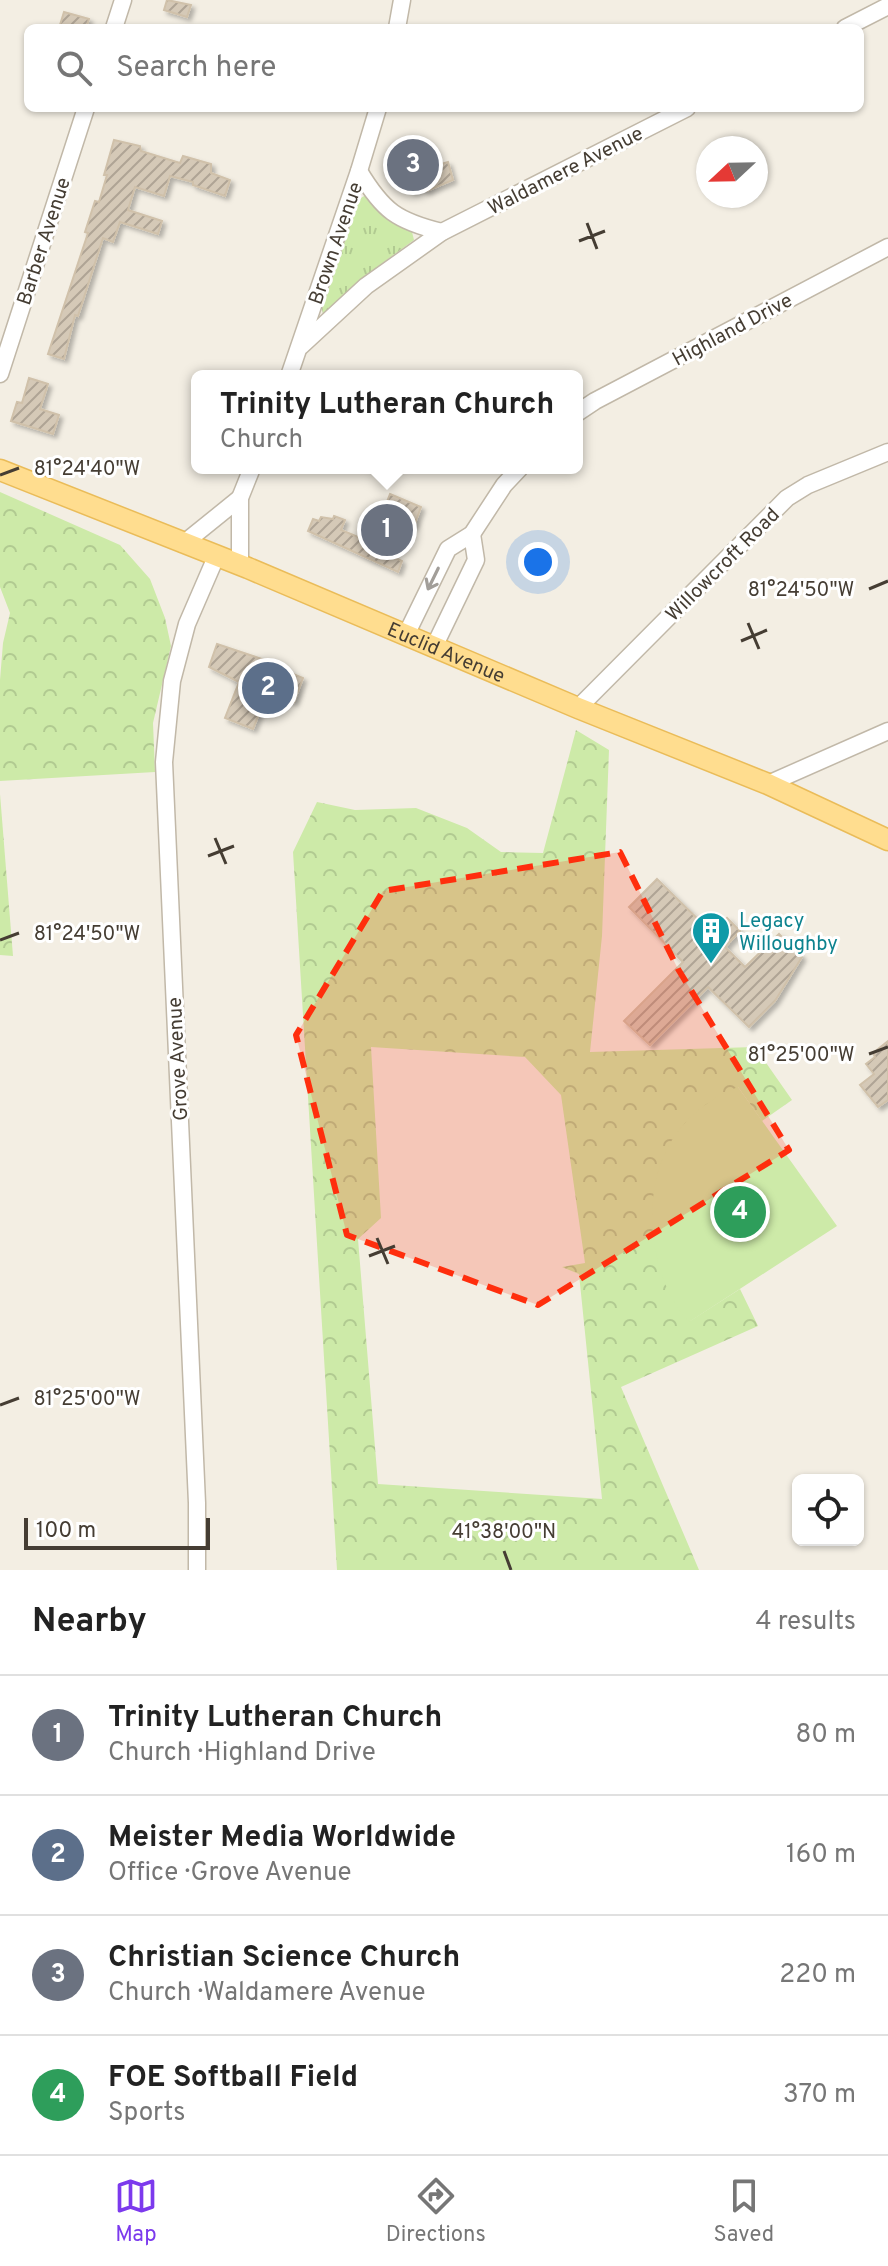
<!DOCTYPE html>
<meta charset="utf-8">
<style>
body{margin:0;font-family:Overpass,sans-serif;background:#f2f2f2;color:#222}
.controls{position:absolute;right:24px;bottom:24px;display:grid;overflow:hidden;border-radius:12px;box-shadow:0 2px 6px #0004}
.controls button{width:72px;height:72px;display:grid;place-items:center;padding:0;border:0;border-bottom:2px solid #e0e0e0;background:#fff;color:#222;font:40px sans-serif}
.compass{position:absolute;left:696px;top:136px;width:72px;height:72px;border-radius:50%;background:#fff;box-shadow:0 2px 6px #0004;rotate:248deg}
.scale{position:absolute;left:24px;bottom:20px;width:186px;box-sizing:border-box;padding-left:8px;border:4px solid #453d33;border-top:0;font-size:22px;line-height:28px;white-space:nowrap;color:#453d33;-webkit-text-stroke:6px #fff;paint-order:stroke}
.you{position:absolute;left:538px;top:562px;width:28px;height:28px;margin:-20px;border:6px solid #fff;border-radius:50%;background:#1a73e8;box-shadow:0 0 0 12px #1a73e833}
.badge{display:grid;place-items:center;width:52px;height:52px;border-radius:50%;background:#7c3aed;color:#fff;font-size:26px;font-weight:700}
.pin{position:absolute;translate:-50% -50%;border:4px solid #fff;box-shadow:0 2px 8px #0006}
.popup{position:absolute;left:191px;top:370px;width:392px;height:104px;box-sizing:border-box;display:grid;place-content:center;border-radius:12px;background:#fff;filter:drop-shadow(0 2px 6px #0005);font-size:26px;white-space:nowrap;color:#767676}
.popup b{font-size:30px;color:#222}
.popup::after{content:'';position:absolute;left:50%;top:100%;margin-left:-16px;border:16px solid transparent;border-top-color:#fff}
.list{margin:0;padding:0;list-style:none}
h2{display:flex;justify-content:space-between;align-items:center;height:104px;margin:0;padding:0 32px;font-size:34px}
h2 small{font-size:26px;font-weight:400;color:#767676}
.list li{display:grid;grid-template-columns:52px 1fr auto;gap:24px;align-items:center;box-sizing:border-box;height:120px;padding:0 32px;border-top:2px solid #e0e0e0}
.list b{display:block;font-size:30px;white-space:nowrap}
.list p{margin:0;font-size:26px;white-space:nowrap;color:#767676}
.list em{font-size:26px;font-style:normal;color:#767676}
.icon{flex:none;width:44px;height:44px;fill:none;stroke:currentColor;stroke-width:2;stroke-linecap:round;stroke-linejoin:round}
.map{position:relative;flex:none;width:888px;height:1570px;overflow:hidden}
.search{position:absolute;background:#fff;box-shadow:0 2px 6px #0004;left:24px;right:24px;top:24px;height:88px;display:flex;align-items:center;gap:20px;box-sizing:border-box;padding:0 28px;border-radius:12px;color:#767676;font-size:30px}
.sheet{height:584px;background:#fff}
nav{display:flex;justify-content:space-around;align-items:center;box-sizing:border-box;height:112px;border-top:2px solid #e0e0e0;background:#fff;font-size:22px;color:#767676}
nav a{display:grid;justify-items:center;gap:4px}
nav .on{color:#7c3aed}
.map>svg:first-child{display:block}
.grass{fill:url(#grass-tufts)}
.forest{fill:url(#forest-crowns);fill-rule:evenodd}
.park{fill:#cdeaa8}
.building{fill:url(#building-hatch);stroke:#d0c1aa;stroke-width:2;filter:url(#shadow)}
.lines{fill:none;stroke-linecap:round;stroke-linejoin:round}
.minor-casing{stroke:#c1b8a8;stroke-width:19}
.major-casing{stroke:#eabc59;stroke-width:23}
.minor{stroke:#fff;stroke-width:16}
.major{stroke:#ffdd8f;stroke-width:20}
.oneway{stroke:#a29e99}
.marked{fill:#ff2e0d;fill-opacity:0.2;stroke:#ff2e0d;stroke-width:6;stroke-dasharray:16 10;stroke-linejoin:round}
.ticks{fill:none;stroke:#453d33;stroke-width:3}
.labels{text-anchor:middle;stroke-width:6;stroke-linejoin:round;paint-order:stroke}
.street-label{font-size:20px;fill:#453d33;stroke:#fff}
.culture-label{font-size:20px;fill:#0d838f;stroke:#fff;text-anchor:start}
.ticks-label{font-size:20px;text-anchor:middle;fill:#453d33;stroke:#fff;stroke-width:6;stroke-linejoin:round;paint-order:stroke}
</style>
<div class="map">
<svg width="888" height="1570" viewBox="0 0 888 1570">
<defs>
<pattern id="grass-tufts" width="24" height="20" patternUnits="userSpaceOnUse" patternTransform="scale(2)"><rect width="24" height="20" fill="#cdeaa8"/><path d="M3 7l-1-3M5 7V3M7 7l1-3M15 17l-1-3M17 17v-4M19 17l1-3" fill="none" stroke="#b1ca91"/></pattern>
<pattern id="forest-crowns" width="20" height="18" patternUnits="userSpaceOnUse" patternTransform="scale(2)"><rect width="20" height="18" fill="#cdeaa8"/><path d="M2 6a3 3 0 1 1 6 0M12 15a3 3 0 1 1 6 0" fill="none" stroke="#b1ca91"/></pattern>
<pattern id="building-hatch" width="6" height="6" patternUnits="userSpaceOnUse" patternTransform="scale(2)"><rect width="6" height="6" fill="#d5c9b7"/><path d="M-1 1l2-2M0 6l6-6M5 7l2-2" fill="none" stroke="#afa495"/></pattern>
<filter id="shadow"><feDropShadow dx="3.5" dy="3.5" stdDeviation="2" flood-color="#0004"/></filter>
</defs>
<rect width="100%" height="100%" fill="#f3eee3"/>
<path class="grass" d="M366,195l25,27 21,10 2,8 -45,33 -46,41 -1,-5 37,-110z"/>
<g class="forest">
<path d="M0,492l120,53 30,34 15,39 6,28 -18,77 2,49 -155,9v-101l3,-37 7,-30 -10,-26z"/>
<path d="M576,730l33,20 -7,186 -12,116 165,-5 37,53 -30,21 -24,-34 -48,234 50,-32 18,37 -137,61 78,183h-362l-44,-718 24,-50 38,8 61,-2 51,20 34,24 42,1zM371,1047l154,10 36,38 24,168 -23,4 17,7 23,225 -224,-15 -20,-245 23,-21z"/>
<path d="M0,794l13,162 -13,-1z"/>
</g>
<path class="park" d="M738,1087l99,139 -148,96c-37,-40 -47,-114 -26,-164 13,-33 43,-59 75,-71z"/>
<g class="building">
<path d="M167,0l24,5 -4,12 -23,-7z"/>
<path d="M64,12l25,7 -3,9 -26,-3z"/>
<path d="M114,140l26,6 1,5 39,12 3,-7 28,8v9l19,7 -5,16 -32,-11v-3l-23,-6 -6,20 -29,-9 -7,23 34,11 -4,13 -38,-12 -7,20 -10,-4 -25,78 -3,-1 -11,44 -16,-5 40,-121 -3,-1 10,-31 4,1 8,-27h-3z"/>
<path d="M425,144l6,23 17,-5 5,18 -26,11 -7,-3 -7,3 -5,-5 2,-5 -7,-4 -4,-28z"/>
<path d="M29,378l19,6 -8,25 19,6 -6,19 -42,-13 6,-19 5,1z"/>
<path d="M390,494l31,13 -7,19 -11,-4 -2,4 -20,-9z"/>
<path d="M334,516l11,4 -4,10 29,12 4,-10 21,8 -6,15 13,6 -4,11 -90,-41 5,-12 6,2 2,-4 12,2z"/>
<path d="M217,644l48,16 -1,2 39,16 -9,24 -14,-6 -17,8 -10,25 -28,-11 14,-36 -30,-15z"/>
<path d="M657,879l55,54 15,-15 13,13 -15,16 20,20 34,-33 23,23 -27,44 -26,26 -41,-40 -58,58 -26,-24 59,-59 -54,-55z"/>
<path d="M888,1041v59l-10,7 -18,-22 14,-11 -8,-10 9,-7 -2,-4z"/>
</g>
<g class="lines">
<g class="minor-casing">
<g id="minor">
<path d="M114,28l9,-28"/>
<path d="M397,28l5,-28"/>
<path d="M845,28l43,-22"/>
<path d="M359,171c24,40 38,50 83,61"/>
<path d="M301,346l65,-60 76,-54 245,-124"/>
<path d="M0,374l86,-266"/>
<path d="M289,376l70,-205 19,-63"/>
<path d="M577,413l18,-12 293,-154"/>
<path d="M183,544l57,-46"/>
<path d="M240,565v-67l12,-30"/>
<path d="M406,635l42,-86 24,-15 32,-49 16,-17"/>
<path d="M434,647l42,-87 -4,-26"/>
<path d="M578,708l209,-210 21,-13 80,-33"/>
<path d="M768,784l120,-53"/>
<path d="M197,1570v-67l-33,-741 8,-81 15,-57 29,-67"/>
</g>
</g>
<g class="major-casing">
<g id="major">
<path id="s1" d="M0,470l248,98 330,140 190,76 120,56"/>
</g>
</g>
<use href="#minor" class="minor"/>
<use href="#major" class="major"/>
</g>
<defs><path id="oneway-shaft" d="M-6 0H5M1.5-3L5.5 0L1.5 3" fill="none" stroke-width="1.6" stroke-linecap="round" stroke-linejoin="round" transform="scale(2)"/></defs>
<use class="oneway" href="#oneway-shaft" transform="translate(433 579) rotate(116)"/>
<path class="marked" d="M620,852l58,117 111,181 -251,155 -191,-70 -51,-200 87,-144z"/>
<path class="ticks" d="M587,223l10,26M579,241l26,-10M0,475l19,-7M869,589l19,-8M748,623l11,26M741,641l26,-11M215,838l11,26M208,856l26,-10M0,940l19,-7M869,1054l19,-7M377,1238l11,26M369,1256l26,-10M0,1405l19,-7M504,1551l7,19"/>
<defs>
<g id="building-pin" transform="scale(2)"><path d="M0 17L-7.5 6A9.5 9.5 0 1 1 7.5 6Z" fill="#0f9aa8" stroke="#fff"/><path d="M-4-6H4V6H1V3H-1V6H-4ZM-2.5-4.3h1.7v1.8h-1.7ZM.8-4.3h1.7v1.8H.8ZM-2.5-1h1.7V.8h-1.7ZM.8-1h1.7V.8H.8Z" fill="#fff"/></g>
</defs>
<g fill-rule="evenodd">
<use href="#building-pin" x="711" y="931"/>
</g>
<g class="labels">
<g class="street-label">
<text transform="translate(565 170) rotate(-27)" y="7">Waldamere Avenue</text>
<text transform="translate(43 241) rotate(-72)" y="7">Barber Avenue</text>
<text transform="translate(335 243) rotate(-71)" y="7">Brown Avenue</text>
<text transform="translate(732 329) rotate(-28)" y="7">Highland Drive</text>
<text transform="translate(722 564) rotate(-45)" y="7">Willowcroft Road</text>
<text dy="7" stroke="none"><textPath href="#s1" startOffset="482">Euclid Avenue</textPath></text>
<text transform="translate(177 1059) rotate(-93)" y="7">Grove Avenue</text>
</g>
<g class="culture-label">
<text x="739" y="927">Legacy<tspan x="739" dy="23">Willoughby</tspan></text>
</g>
</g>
<g class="ticks-label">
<text x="87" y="475">81°24'40"W</text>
<text x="801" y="596">81°24'50"W</text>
<text x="87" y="940">81°24'50"W</text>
<text x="801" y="1061">81°25'00"W</text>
<text x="87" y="1405">81°25'00"W</text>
<text x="504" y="1538">41°38'00"N</text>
</g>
</svg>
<div class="controls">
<button><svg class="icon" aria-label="locate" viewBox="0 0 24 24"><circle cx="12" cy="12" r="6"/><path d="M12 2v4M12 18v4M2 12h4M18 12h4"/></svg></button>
</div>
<svg class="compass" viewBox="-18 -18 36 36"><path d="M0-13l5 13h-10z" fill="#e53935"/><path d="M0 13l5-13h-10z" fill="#767676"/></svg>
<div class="scale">100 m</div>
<div class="you"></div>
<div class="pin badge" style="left:387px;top:530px;background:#6b7280">1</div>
<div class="popup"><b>Trinity Lutheran Church</b>Church</div>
<div class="pin badge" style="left:268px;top:688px;background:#5c6f8a">2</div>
<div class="pin badge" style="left:413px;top:165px;background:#6b7280">3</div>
<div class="pin badge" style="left:740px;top:1212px;background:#2e9e5b">4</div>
<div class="search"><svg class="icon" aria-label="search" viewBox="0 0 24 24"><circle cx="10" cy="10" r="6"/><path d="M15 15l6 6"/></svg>Search here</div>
</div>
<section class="sheet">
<h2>Nearby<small>4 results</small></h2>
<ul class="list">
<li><span class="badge" style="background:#6b7280">1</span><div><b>Trinity Lutheran Church</b><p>Church · Highland Drive</p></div><em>80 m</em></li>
<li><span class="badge" style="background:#5c6f8a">2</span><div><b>Meister Media Worldwide</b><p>Office · Grove Avenue</p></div><em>160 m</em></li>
<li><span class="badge" style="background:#6b7280">3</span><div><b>Christian Science Church</b><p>Church · Waldamere Avenue</p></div><em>220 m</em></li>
<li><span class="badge" style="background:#2e9e5b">4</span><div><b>FOE Softball Field</b><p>Sports</p></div><em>370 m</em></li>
</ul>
</section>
<nav>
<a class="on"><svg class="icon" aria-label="map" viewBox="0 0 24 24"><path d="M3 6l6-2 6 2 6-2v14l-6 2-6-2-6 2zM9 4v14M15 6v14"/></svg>Map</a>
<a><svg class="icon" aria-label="directions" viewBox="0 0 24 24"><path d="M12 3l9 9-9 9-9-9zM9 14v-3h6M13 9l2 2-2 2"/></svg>Directions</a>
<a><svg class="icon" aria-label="saved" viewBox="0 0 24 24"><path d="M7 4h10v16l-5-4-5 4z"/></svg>Saved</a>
</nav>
